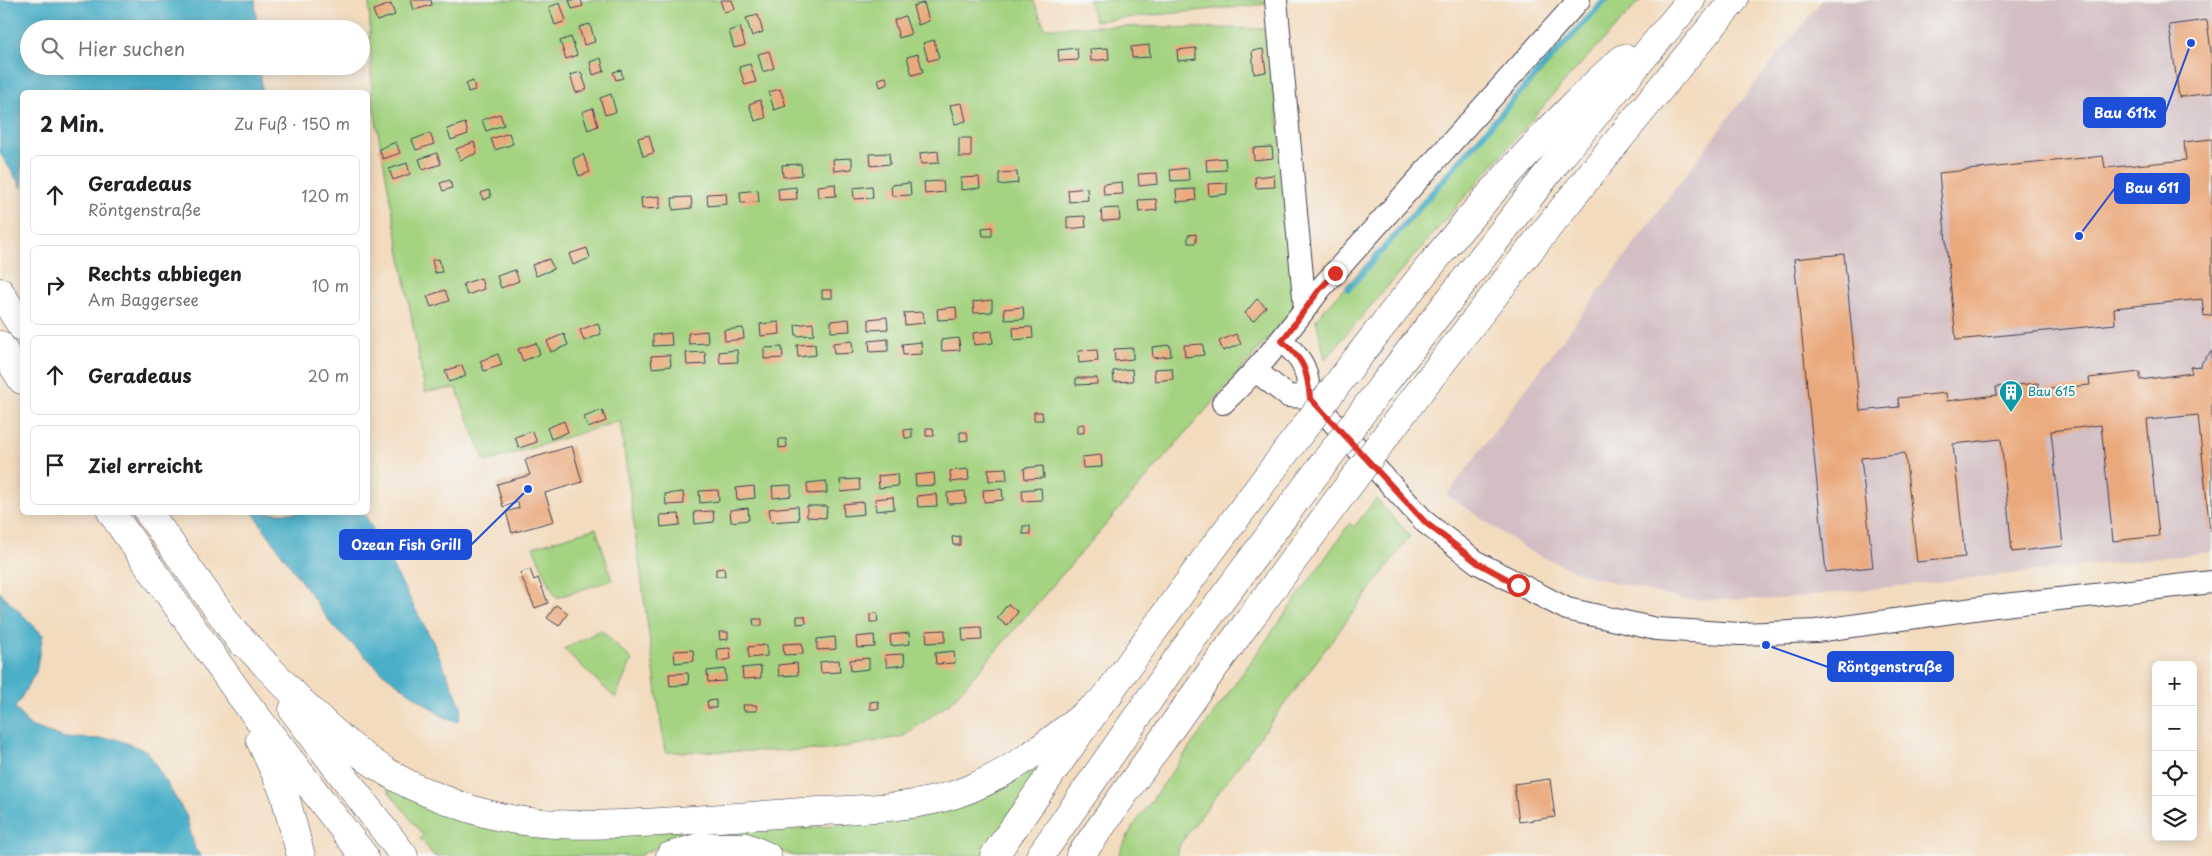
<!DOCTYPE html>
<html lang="de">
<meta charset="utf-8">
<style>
body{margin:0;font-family:"Playpen Sans",sans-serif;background:#f2f2f2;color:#202124}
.controls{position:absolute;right:15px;bottom:15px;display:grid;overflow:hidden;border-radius:8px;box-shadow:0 2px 12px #0003}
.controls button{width:45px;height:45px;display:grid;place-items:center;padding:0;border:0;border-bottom:1px solid #e0e0e0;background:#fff;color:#202124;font:25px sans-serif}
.stop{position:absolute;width:15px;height:15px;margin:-11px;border:4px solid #d93025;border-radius:50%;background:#fff}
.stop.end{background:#d93025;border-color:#fff;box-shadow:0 1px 5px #0008}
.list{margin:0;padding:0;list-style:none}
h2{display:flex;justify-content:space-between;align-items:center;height:65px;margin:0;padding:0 20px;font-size:21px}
h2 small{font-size:16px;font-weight:400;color:#757577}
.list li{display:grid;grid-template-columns:32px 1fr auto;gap:15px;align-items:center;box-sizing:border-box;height:80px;margin:0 10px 10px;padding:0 10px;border:1px solid #e0e0e0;border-radius:8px}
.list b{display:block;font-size:19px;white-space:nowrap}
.list p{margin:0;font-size:16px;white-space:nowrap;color:#757577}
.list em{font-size:16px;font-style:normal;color:#757577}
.icon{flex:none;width:28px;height:28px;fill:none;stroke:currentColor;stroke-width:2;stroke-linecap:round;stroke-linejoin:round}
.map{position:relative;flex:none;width:2212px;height:856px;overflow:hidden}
.search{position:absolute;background:#fff;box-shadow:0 2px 12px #0003;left:20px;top:20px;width:350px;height:55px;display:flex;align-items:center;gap:12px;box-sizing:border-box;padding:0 18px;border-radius:28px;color:#757577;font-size:19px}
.panel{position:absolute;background:#fff;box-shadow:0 2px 12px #0003;left:20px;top:90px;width:350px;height:425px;border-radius:8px}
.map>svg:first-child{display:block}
.industrial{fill:#d2bec3}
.green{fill:#a4d381;stroke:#637a5e}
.water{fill:#49afc8;stroke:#366882}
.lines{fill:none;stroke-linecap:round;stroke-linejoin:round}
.stream{stroke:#49afc8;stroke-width:6}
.building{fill:#eaa97b}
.street-casing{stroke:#413e4f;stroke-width:24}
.highway-casing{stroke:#413e4f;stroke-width:29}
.street{stroke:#fff;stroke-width:22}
.highway{stroke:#fff;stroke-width:28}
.highway-bridge-casing{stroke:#413e4f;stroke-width:29;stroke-linecap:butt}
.highway-bridge{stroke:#fff;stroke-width:28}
.route{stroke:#d93025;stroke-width:6}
.labels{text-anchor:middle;stroke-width:4;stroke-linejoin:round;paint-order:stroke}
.culture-label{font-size:12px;fill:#0d838f;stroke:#f6f6f2;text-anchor:start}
.leader{fill:none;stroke:#1d4ed8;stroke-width:2}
.callout-dot{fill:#1d4ed8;stroke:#f6f6f2;stroke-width:2}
.callout{fill:#1d4ed8;stroke:#1d4ed8;stroke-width:2}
.callout-label{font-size:14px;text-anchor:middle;font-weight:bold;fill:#fff}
</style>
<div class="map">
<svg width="2212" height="856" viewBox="0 0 2212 856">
<rect width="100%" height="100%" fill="#f6f6f2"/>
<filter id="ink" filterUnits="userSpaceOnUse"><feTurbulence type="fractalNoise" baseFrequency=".02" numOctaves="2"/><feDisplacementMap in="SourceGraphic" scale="10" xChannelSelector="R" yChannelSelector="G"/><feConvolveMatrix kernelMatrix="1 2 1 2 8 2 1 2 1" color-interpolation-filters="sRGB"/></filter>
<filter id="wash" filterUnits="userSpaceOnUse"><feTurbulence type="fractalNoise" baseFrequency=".0096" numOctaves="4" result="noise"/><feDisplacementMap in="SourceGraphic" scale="20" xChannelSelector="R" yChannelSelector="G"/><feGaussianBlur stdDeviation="1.12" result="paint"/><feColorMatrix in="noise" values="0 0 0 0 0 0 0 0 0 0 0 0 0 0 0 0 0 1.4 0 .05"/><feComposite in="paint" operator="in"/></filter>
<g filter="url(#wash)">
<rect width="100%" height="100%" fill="#f3dbbe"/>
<path class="industrial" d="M1822,0h390v552l-434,47 -93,1 -100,-25 -56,-24 -82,-56 288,-386z"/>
<g class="green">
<path d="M369,0h664l12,28 51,-2 172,3 31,274 -347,398 -48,35 -76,14 -163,2 -45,-331 -135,41 -29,-74 -31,4 -53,-294z"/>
<path d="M1088,0h181l-4,4 -170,17z"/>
<path d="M1608,0h33l-75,80 -241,279 -9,-40z"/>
<path d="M1376,499l34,37 -230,308 -4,12h-58l14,-28 218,-305 4,4z"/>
<path d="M596,528l16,52 -56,18 -23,-51z"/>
<path d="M601,630l31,30 -17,38 -51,-49z"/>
<path d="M1050,759l-69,97h-187l-53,-20 -56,3 -40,13 -5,4h-206l-14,-18 3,-3 -40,-51 42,21 258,27 127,-4 140,-18 42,-19z"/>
</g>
<g class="water">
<path d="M0,0h255l2,29h-228v37h231l2,26h-240v96l-22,-35z"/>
<path d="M253,513h111l69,129 29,66 -4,14 -16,-6 -59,-43 -51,-48z"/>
<path d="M0,592l43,43 -7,37 -21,36 15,18 35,12 51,1 31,12 39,64 9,34 6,7h-201z"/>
</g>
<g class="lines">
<path class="stream" d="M1348,289l180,-206 77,-83"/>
</g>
<g id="blocks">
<g class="building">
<path d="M411,0h20l1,5 -18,5z"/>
<path d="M569,0h12l2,6 -11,3z"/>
<path d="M720,0h12l3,9 -11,3z"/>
<path d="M560,3l6,18 -11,4 -6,-18z"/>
<path d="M924,3l5,18 -11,4 -5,-19z"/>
<path d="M391,4l4,11 -18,6 -4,-11z"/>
<path d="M758,15l5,17 -11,4 -6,-18z"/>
<path d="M905,16l6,18 -12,4 -5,-18z"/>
<path d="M2207,20l5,40v33l-33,4 -10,-72z"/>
<path d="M590,24l5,18 -11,3 -5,-18z"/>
<path d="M740,27l5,18 -11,3 -5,-17z"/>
<path d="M571,37l6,18 -11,4 -6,-18z"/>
<path d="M934,40l5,18 -11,3 -5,-18z"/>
<path d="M1149,45l1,12 -18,1 -1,-11z"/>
<path d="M1077,48l1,12 -19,1 -1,-11z"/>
<path d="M1108,48l1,11 -18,2 -1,-12z"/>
<path d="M1196,48v11l-18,2 -1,-11z"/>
<path d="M1263,49l3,23 -12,2 -2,-23z"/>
<path d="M769,51l5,17 -11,4 -5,-18z"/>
<path d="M918,54l5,18 -11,3 -5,-18z"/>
<path d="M601,58l3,13 -11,4 -3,-13z"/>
<path d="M750,64l6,18 -11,3 -6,-18z"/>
<path d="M621,70l2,8 -7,2 -3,-8z"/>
<path d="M581,72l6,17 -11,4 -6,-18z"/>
<path d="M886,77l2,7 -8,3 -2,-8z"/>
<path d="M473,81l2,9 -7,2 -2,-8z"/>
<path d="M780,89l6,17 -12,4 -5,-18z"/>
<path d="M611,94l5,18 -11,3 -5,-17z"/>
<path d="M760,100l6,18 -11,3 -6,-17z"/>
<path d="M962,103l4,18 -11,3 -5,-19z"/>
<path d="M593,108l5,18 -10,4 -6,-18z"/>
<path d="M500,114l4,11 -18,6 -4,-11z"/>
<path d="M465,123l3,11 -17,6 -4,-11z"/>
<path d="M430,133l4,11 -18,6 -4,-10z"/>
<path d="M509,133l4,11 -18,6 -4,-11z"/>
<path d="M649,135l5,18 -11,3 -5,-18z"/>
<rect x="959" y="138" width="12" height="19"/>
<path d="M2212,139v176l-8,1 -2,-17 -88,9 1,16 -159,16 -17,-167 164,-17 2,12 81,-8 -2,-18z"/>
<path d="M396,142l4,11 -17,6 -4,-10z"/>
<path d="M474,142l3,11 -17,7 -4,-11z"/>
<path d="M1272,147l1,11 -19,2 -1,-12z"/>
<path d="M938,151l1,12 -18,1 -1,-11z"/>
<path d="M437,153l4,11 -18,6 -4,-11z"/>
<path d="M889,153l1,11 -19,2 -1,-12z"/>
<path d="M583,154l7,18 -11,4 -6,-17z"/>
<path d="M852,158v11l-18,2 -1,-12z"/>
<path d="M1225,158l1,12 -19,1 -1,-11z"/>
<path d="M407,163l3,11 -17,6 -4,-11z"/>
<path d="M801,164l1,11 -19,2 -1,-12z"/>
<path d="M1188,168l1,12 -18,1 -1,-11z"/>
<path d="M1017,172l1,11 -19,2v-12z"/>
<path d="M1157,173l1,11 -19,2 -1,-12z"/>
<path d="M1274,175l1,12 -19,1 -1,-11z"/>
<path d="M979,177l1,11 -19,2v-12z"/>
<path d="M450,180l2,8 -9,3 -3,-8z"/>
<path d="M943,181l1,11 -19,2 -1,-12z"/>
<path d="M1122,182l1,12 -19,1 -1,-11z"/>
<path d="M910,183l1,12 -19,1 -1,-11z"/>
<path d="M1227,183v11l-18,2 -1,-12z"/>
<path d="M835,184l1,12 -18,1 -1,-11z"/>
<path d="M872,186l1,12 -19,1 -1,-11z"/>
<path d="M796,187l1,12 -18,1 -1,-11z"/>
<path d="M1087,188l1,12 -19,2 -1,-12z"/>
<path d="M1195,189l1,11 -19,2 -1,-12z"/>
<path d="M489,190l2,7 -8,3 -2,-7z"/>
<path d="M758,190l1,12 -18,1 -1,-11z"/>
<path d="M726,193l1,11 -19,2 -1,-12z"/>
<path d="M660,196v12l-18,1 -1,-11z"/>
<path d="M691,197l1,11 -19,2 -1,-12z"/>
<path d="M1156,199l1,11 -18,2 -1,-12z"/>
<path d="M1119,208l1,12 -18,1 -1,-12z"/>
<path d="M1085,216l1,11 -19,2v-12z"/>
<path d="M992,227v9h-9l-1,-8z"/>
<path d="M1196,234v9h-8v-8z"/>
<path d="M587,248l3,10 -17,7 -4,-11z"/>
<path d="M1844,254l16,157 39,-4 -1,-9 48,-5 1,8 50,-6 -1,-8 42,-4 1,7 51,-5 -1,-7 51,-6v8l52,-7 -2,-6 11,-1 1,-4 10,-11v180h-2l-12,-116 -51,5 12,116 -46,5 -12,-116 -50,6 12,115 -51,6 -11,-113 -48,5 12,113 -48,5 -12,-109 -44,5 12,109 -47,5 -32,-313z"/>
<path d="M439,259l3,13 -7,1 -3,-13z"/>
<path d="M549,259l5,10 -18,7 -4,-11z"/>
<path d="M515,270l4,11 -18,7 -4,-12z"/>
<path d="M481,278l3,11 -17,6 -4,-11z"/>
<path d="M445,290l4,11 -18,6 -4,-11z"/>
<rect x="822" y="290" width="10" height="8"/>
<path d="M1257,299l9,8 -13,14 -8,-8z"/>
<path d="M992,300v12l-18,1 -1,-11z"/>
<path d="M956,307l1,12 -19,1 -1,-11z"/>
<path d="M1023,307l1,12 -19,1 -1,-11z"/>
<path d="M923,312l1,11 -19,2 -1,-12z"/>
<path d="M887,317l1,12 -19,1v-11z"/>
<path d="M849,319l1,12 -19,1v-11z"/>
<path d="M779,322l1,12 -19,2 -1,-12z"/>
<path d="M598,323l3,11 -17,7 -4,-11z"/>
<path d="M813,323l1,12 -18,1 -1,-11z"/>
<path d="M1032,327l1,11 -19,2 -1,-12z"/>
<path d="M743,328l1,11 -19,2 -1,-11z"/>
<path d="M707,331l1,12 -19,1 -1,-11z"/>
<path d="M992,331l1,12 -19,2 -1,-12z"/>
<path d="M671,333l1,12 -19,1v-11z"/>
<path d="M564,334l4,11 -17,7 -4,-11z"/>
<path d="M1236,334l5,10 -18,7 -4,-10z"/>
<path d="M959,338l1,12 -18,1 -1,-11z"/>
<path d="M888,339v12l-18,1 -1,-11z"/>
<path d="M852,341l1,12 -19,1 -1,-11z"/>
<path d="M921,342l1,12 -19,1 -1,-11z"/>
<path d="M536,343l4,11 -17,7 -5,-12z"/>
<path d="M815,344l1,11 -18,2 -1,-12z"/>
<path d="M1203,344l1,11 -19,2 -1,-12z"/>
<path d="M1170,345l1,11 -18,2 -1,-11z"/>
<path d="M782,347l1,11 -19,1v-11z"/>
<path d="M1133,348v11l-18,2 -1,-12z"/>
<path d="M737,350l1,12 -18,1 -1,-11z"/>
<path d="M1097,350l1,11 -19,2 -1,-12z"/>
<path d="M705,352l1,12 -19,1 -1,-12z"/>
<path d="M498,354l4,11 -18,6 -4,-10z"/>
<path d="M670,355l1,11 -19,2 -1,-12z"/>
<path d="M462,365l4,11 -17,6 -4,-11z"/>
<path d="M1172,368l1,11 -18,2 -1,-12z"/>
<path d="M1132,369l1,12 -19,1 -1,-11z"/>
<path d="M1076,378h21v6l-21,1z"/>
<path d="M602,410l4,11 -18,7 -4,-11z"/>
<path d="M1034,412h8l1,8h-9z"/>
<path d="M564,421l4,11 -17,7 -4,-11z"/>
<path d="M1084,424v9h-7v-8z"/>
<path d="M926,428h7l1,8h-8z"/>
<path d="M912,429v9h-7l-1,-8z"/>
<path d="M532,431l5,11 -18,6 -4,-11z"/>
<path d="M960,432h7l1,8 -8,1z"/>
<path d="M779,439h7l1,8 -8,1z"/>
<path d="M572,446l10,36 -37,11 9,28 -42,12 -6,-21 13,-4 -1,-6 -15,5 -6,-23 33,-9 -5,-15z"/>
<path d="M1101,455l1,12 -19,1 -1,-11z"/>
<path d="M1043,466l1,12 -19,1 -1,-11z"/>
<path d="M1006,468l1,12 -18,1 -1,-12z"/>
<path d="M968,469l1,11 -18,2 -1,-11z"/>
<path d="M934,473l1,12 -19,1 -1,-11z"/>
<path d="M897,474l1,12 -19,2 -1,-12z"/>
<path d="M859,479l1,11 -19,2 -1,-12z"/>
<path d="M826,481l1,12 -19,1 -1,-11z"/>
<path d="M791,485v11l-18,2 -1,-12z"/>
<path d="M754,486l1,12 -18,2 -1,-12z"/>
<path d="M1041,488l1,12 -19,1 -1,-11z"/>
<path d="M1002,489l1,11 -19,2 -1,-12z"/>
<path d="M718,490l1,11 -19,2 -1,-12z"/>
<path d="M965,491l1,12 -18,1 -1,-11z"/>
<path d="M683,492l1,12 -18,1 -1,-11z"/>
<path d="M936,494l1,12 -19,1 -1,-11z"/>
<path d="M893,497l1,12 -18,2 -1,-12z"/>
<path d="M863,502l1,12 -20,2 -1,-12z"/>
<path d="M798,506l1,14 -28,2 -2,-13z"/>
<path d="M807,506h20l-1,12 -19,-1z"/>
<path d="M748,508l1,12 -18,2 -1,-12z"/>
<path d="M713,511l1,11 -19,2 -1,-12z"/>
<path d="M679,514l1,11 -19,2 -1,-12z"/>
<rect x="1023" y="526" width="7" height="8"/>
<path d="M960,536v9h-7l-1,-8z"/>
<path d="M724,568l1,8h-9v-7z"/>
<path d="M530,569l4,11 4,-2 10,25 -13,5 -15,-35z"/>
<path d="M1008,604l10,8 -11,14 -10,-8z"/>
<path d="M556,605l12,8 -9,13 -12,-8z"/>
<path d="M877,613l1,9h-8v-8z"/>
<path d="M797,616h8l1,7 -9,1z"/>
<path d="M753,619h9v7h-8z"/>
<path d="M981,627l1,13 -19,1 -1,-13z"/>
<path d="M945,630v12l-18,1 -1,-12z"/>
<path d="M719,632h9v7l-8,1z"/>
<path d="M909,633l1,11 -19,2 -1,-11z"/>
<path d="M874,635l1,12 -18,1 -1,-11z"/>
<path d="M835,637l1,12 -19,1v-11z"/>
<path d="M802,643l1,11 -19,1 -1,-11z"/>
<path d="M767,645v11l-18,2 -1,-11z"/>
<path d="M730,648l1,11 -13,2 -1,-12z"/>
<path d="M693,650l1,11 -19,2 -1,-12z"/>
<path d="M954,651l1,12 -19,1 -1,-11z"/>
<path d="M904,654l1,11 -18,2 -2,-12z"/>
<path d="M869,658v11l-18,2 -1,-11z"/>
<path d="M839,660l1,12 -19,1 -1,-11z"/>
<path d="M797,663l1,12 -19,1 -1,-11z"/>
<path d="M761,666v12l-18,1 -1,-11z"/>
<path d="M725,669l1,12 -18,1 -1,-11z"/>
<path d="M688,673l1,11 -19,2 -1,-12z"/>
<path d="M716,700v8h-8l-1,-7z"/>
<path d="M878,701l1,8h-9v-7z"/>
<path d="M743,705h13l1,6h-13z"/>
<path d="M1550,779l5,38 -36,5 -5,-38z"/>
</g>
</g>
</g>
<g filter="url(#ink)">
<use href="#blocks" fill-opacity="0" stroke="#413e4f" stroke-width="1"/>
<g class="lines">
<g class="street-casing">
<g id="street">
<path d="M1276,0l29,308"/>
<path d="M1282,341c22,19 25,28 28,56l116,126 52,40 89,46 89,20 84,5 76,-3 179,-25 217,-24"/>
<path d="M1256,371l32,25 22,1"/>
<path d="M1223,403c39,-37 65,-71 97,-114l259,-289"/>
</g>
</g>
<g class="highway-casing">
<g id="highway">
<path d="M0,292l22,35"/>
<path d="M0,345l22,35"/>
<path d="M1358,357c63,-81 127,-162 200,-236 22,-22 42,-44 66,-63"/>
<path d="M1383,385l179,-230 129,-155"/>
<path d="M1406,409c107,-139 215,-275 328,-409"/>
<path d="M111,512l129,183 124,161"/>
<path d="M148,512l93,130"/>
<path d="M230,627c52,55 119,132 189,162 21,9 43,18 65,24 57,16 117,12 176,9 47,-3 94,-6 142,-10 49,-3 103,-2 151,-17 59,-19 108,-62 156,-100"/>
<path d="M293,710l111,146"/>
<path d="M260,740l24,52 17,64"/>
<path d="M670,856l29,-9h47l21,9"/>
<path d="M994,856l85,-122 132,-183 80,-106"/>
<path d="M1040,856l141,-202 130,-174"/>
<path d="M1080,856l133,-187 121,-164"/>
</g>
</g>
<use href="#street" class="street"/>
<use href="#highway" class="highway"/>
<g class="highway-bridge-casing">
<g id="highway-bridge">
<path d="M1291,445l67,-88"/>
<path d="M1311,480l72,-95"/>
<path d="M1334,505l72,-96"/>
</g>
</g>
<use href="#highway-bridge" class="highway-bridge"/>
</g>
</g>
<g class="lines" filter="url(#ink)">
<path class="route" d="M1335,273l-15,16 -38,52c22,19 25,28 28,57l116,125 52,40 40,22"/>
</g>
<defs>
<g id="building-pin" transform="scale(1.25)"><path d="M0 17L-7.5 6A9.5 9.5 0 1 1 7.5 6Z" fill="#0f9aa8" stroke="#f6f6f2"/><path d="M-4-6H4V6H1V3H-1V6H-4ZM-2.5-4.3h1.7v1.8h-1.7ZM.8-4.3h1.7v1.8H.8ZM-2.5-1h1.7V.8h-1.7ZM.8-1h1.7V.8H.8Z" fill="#fff"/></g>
</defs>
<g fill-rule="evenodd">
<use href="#building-pin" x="2011" y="392"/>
</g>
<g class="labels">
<g class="culture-label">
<text x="2028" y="396">Bau 615</text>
</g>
</g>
<path class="leader" d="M2191 43L2165 113M2079 236L2115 188M528 489L471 545M1766 645L1828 667"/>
<g class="callout-dot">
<circle cx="2191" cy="43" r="5"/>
<circle cx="2079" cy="236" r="5"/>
<circle cx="528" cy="489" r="5"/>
<circle cx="1766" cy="645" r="5"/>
</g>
<g class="callout">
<rect x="2084" y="98" width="81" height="29" rx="5"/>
<rect x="2115" y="174" width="74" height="29" rx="5"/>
<rect x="340" y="530" width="131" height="29" rx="5"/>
<rect x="1828" y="652" width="125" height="29" rx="5"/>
</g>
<g class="callout-label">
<text x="2125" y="118">Bau 611x</text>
<text x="2152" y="193">Bau 611</text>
<text x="406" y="550">Ozean Fish Grill</text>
<text x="1890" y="672">Röntgenstraße</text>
</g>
</svg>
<div class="controls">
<button>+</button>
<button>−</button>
<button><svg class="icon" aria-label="locate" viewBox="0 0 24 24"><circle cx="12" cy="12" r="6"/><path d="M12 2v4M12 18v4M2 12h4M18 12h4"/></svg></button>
<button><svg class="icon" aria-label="layers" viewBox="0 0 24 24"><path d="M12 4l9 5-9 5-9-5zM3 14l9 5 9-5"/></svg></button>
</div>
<div class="stop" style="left:1518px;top:585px"></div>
<div class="stop end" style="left:1335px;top:273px"></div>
<div class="search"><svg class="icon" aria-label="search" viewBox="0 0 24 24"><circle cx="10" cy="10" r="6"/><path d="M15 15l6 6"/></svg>Hier suchen</div>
<section class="panel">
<h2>2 Min.<small>Zu Fuß · 150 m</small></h2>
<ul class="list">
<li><svg class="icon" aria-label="ahead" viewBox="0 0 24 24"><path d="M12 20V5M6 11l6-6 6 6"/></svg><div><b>Geradeaus</b><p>Röntgenstraße</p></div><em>120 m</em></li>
<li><svg class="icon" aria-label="right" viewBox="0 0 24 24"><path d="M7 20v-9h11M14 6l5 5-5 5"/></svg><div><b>Rechts abbiegen</b><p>Am Baggersee</p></div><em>10 m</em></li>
<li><svg class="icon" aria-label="ahead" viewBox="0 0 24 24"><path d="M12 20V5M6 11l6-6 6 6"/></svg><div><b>Geradeaus</b></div><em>20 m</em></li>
<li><svg class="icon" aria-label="arrive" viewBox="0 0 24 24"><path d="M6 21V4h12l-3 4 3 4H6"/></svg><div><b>Ziel erreicht</b></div></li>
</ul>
</section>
</div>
